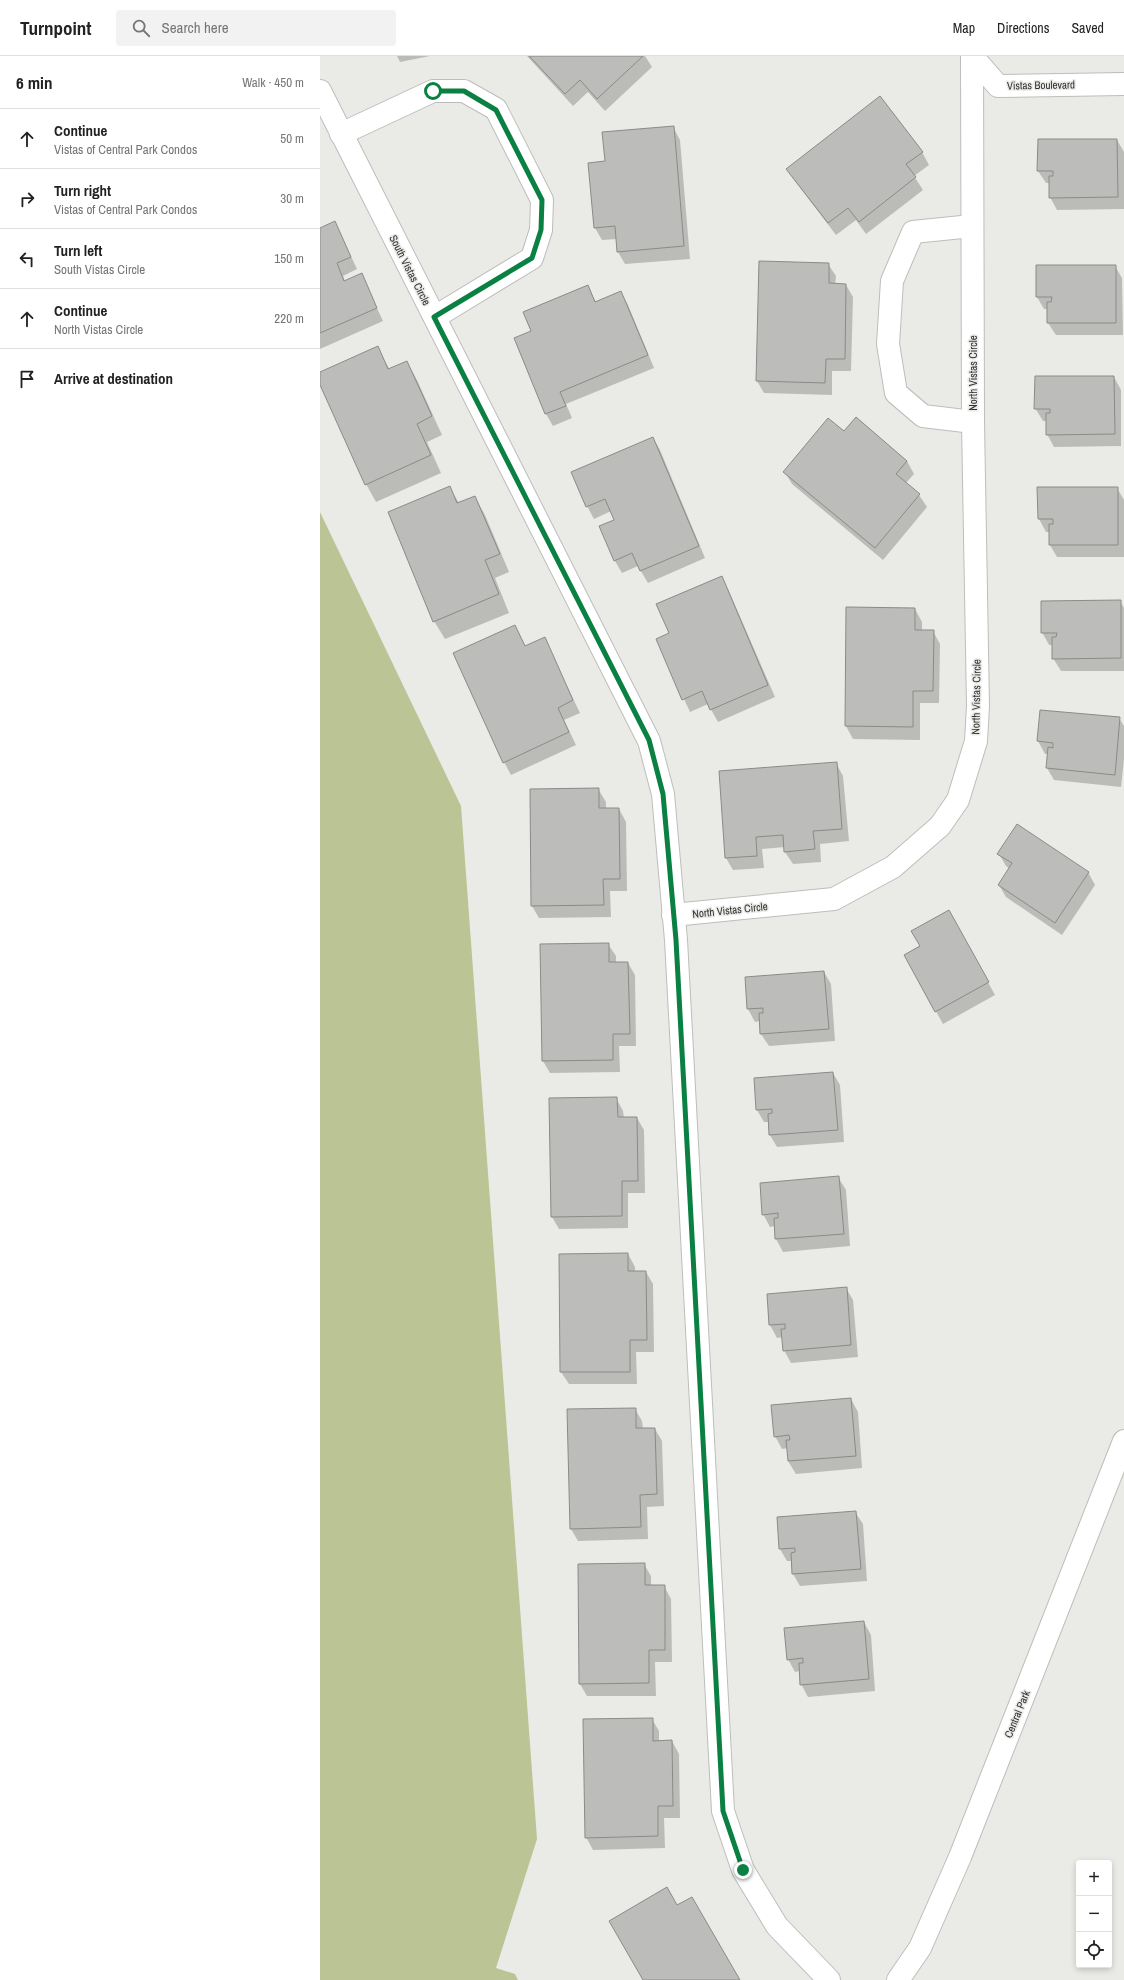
<!DOCTYPE html>
<meta charset="utf-8">
<style>
body{margin:0;font-family:"Archivo Narrow",sans-serif;background:#f2f2f2;color:#222}
.controls{position:absolute;right:12px;bottom:12px;display:grid;overflow:hidden;border-radius:4px;box-shadow:0 2px 6px #0003}
.controls button{width:36px;height:36px;display:grid;place-items:center;padding:0;border:0;border-bottom:1px solid #e0e0e0;background:#fff;color:#222;font:20px sans-serif}
.stop{position:absolute;width:12px;height:12px;margin:-9px;border:3px solid #0b8043;border-radius:50%;background:#fff}
.stop.end{background:#0b8043;border-color:#fff;box-shadow:0 1px 4px #0008}
.list{margin:0;padding:0;list-style:none}
h2{display:flex;justify-content:space-between;align-items:center;height:52px;margin:0;padding:0 16px;font-size:17px}
h2 small{font-size:13px;font-weight:400;color:#767676}
.list li{display:grid;grid-template-columns:26px 1fr auto;gap:12px;align-items:center;box-sizing:border-box;height:60px;padding:0 16px;border-top:1px solid #e0e0e0}
.list b{display:block;font-size:15px;white-space:nowrap}
.list p{margin:0;font-size:13px;white-space:nowrap;color:#767676}
.list em{font-size:13px;font-style:normal;color:#767676}
.icon{flex:none;width:22px;height:22px;fill:none;stroke:currentColor;stroke-width:2;stroke-linecap:round;stroke-linejoin:round}
.map{position:relative;flex:none;width:804px;height:1924px;overflow:hidden}
header{display:flex;align-items:center;gap:24px;box-sizing:border-box;height:56px;padding:0 20px;background:#fff;border-bottom:1px solid #e0e0e0}
header strong{font-size:19px}
nav{display:flex;gap:22px;margin-inline-start:auto;font-size:14px}
.search{width:280px;height:36px;background:#f2f2f2;display:flex;align-items:center;gap:10px;box-sizing:border-box;padding:0 14px;border-radius:4px;color:#767676;font-size:15px}
main{display:flex}
aside{flex:1;background:#fff}
.map>svg:first-child{display:block}
.green{fill:#bbc495}
.shadow{fill:#0003}
.building{fill:#bcbdba;stroke:#8a8b88}
.lines{fill:none;stroke-linecap:round;stroke-linejoin:round}
.street-casing{stroke:#bdbebb;stroke-width:24}
.street{stroke:#fff;stroke-width:22}
.route{stroke:#0b8043;stroke-width:5}
.labels{text-anchor:middle;stroke-width:3;stroke-linejoin:round;paint-order:stroke}
.street-label{font-size:11px;fill:#30302f;stroke:#eaebe7}
</style>
<header>
<strong>Turnpoint</strong>
<div class="search"><svg class="icon" aria-label="search" viewBox="0 0 24 24"><circle cx="10" cy="10" r="6"/><path d="M15 15l6 6"/></svg>Search here</div>
<nav><a>Map</a><a>Directions</a><a>Saved</a></nav>
</header>
<main>
<aside>
<h2>6 min<small>Walk · 450 m</small></h2>
<ul class="list">
<li><svg class="icon" aria-label="ahead" viewBox="0 0 24 24"><path d="M12 20V5M6 11l6-6 6 6"/></svg><div><b>Continue</b><p>Vistas of Central Park Condos</p></div><em>50 m</em></li>
<li><svg class="icon" aria-label="right" viewBox="0 0 24 24"><path d="M7 20v-9h11M14 6l5 5-5 5"/></svg><div><b>Turn right</b><p>Vistas of Central Park Condos</p></div><em>30 m</em></li>
<li><svg class="icon" aria-label="left" viewBox="0 0 24 24"><path d="M17 20v-9H6M10 6l-5 5 5 5"/></svg><div><b>Turn left</b><p>South Vistas Circle</p></div><em>150 m</em></li>
<li><svg class="icon" aria-label="ahead" viewBox="0 0 24 24"><path d="M12 20V5M6 11l6-6 6 6"/></svg><div><b>Continue</b><p>North Vistas Circle</p></div><em>220 m</em></li>
<li><svg class="icon" aria-label="arrive" viewBox="0 0 24 24"><path d="M6 21V4h12l-3 4 3 4H6"/></svg><div><b>Arrive at destination</b></div></li>
</ul>
</aside>
<div class="map">
<svg width="804" height="1924" viewBox="0 0 804 1924">
<rect width="100%" height="100%" fill="#eaebe7"/>
<path class="green" d="M0,456l141,294 76,1033 -41,129 19,6 3,6h-198z"/>
<g class="shadow">
<path d="M77,0h33l-30,6z"/>
<path d="M207,0h118l7,11 -47,44 -17,-19 -15,14z"/>
<path d="M353,71l7,13 10,119 -65,5 -7,-12 -1,-13 -15,1 -7,-12z"/>
<path d="M719,84h78l7,12v57l-67,1 -7,-13v-14h-4l-8,-12z"/>
<path d="M602,96l7,13 -15,11 9,14 -57,44 -10,-14 -20,15 -41,-54 -7,-12z"/>
<path d="M15,166l22,47 -14,7 2,5 16,-7 22,47 -63,28v-120z"/>
<path d="M508,208l8,12 -1,9h11l7,12 -2,74h-19v24l-68,-2 -7,-12z"/>
<path d="M795,210l7,12 1,57h-67l-8,-12v-14h-4l-7,-12z"/>
<path d="M268,231l8,15 25,-10 7,13 26,63 -88,36 6,14 -19,8 -7,-12 -31,-75 17,-7z"/>
<path d="M57,291l13,23 17,-8 10,18 25,55 -15,7 14,31 -65,29 -10,-18 -46,-101v-10z"/>
<path d="M794,321l7,13v56l-67,1 -7,-13v-13h-4l-8,-13z"/>
<path d="M524,377l63,28 7,13 -8,9 13,12 8,12 -44,53 -91,-76 -7,-12z"/>
<path d="M333,382l7,12 45,108 -57,25 -10,-17 -16,7 -7,-12v-40l-4,-10 -17,8 -7,-13z"/>
<path d="M130,432l9,15 16,-6 10,18 24,57 -14,6 14,35 -64,26 -11,-18z"/>
<path d="M718,432h79l7,12v57h-67l-7,-12v-13h-4l-7,-13z"/>
<path d="M401,521l7,12 47,108 -57,25 -10,-18 -18,8 -33,-72 13,-6z"/>
<path d="M800,545l4,7v63h-63l-8,-13v-13h-4l-7,-13z"/>
<path d="M527,552l68,1 7,13v9h11l7,13 -1,59h-19v37l-67,-1 -7,-13z"/>
<path d="M195,570l11,21 18,-8 36,74 -16,7 12,25 -65,30 -7,-13z"/>
<path d="M799,662l5,8v33l-3,28 -67,-7 -7,-12 2,-14h-4l-7,-13z"/>
<path d="M516,707l7,13 6,65 -29,3 1,18 -28,2 -8,-12v-5l-23,2 2,19 -31,2 -7,-12z"/>
<path d="M278,733l8,13v7h13l7,13 1,69h-17l1,26 -72,1 -7,-12z"/>
<path d="M679,798l89,18 7,13 -33,50 -56,-38 -7,-12 11,-16 -4,-3z"/>
<path d="M635,867l40,72 -52,29 -38,-69z"/>
<path d="M288,888l8,12v7h12l7,12 1,71h-17l1,26 -70,1 -7,-12z"/>
<path d="M504,916l7,12 4,57 -66,5 -8,-12 -1,-13 -5,1 -7,-13 -2,-31z"/>
<path d="M513,1017l7,12 4,57 -67,5 -7,-12 -1,-13h-5l-7,-12z"/>
<path d="M296,1042l7,13 1,7h13l7,12 1,63h-17v35l-69,1 -7,-12z"/>
<path d="M518,1121l8,13 4,56 -67,6 -7,-13 -1,-13 -5,1 -7,-13z"/>
<path d="M308,1198l7,13v5h11l7,12 1,68h-18l1,32h-68l-8,-12 -1,-117z"/>
<path d="M526,1232l7,12 5,57 -67,6 -7,-13 -1,-13 -6,1 -7,-13 -2,-30z"/>
<path d="M531,1343l7,13 4,56 -66,6 -8,-13v-13l-6,1 -7,-13z"/>
<path d="M315,1353l7,12 1,8h12l7,12 2,65 -17,1 1,32 -70,2 -7,-12z"/>
<path d="M535,1456l8,12 4,57 -67,5 -7,-12 -1,-13h-5l-7,-12z"/>
<path d="M324,1508l7,12v10h13l7,13 1,63h-17l1,34h-69l-7,-12z"/>
<path d="M544,1566l7,13 4,56 -67,6 -7,-13 -1,-13 -5,1 -7,-13z"/>
<path d="M332,1663l7,12v11l13,-1 7,13 1,64h-16l1,30 -72,2 -7,-13z"/>
</g>
<g class="building">
<path d="M209,0h114l-46,43 -17,-19 -15,14z"/>
<path d="M560,40l43,56 -17,12 10,13 -57,45 -11,-14 -20,15 -42,-54z"/>
<path d="M354,70l10,120 -67,6 -2,-26 -21,2 -6,-65 17,-2 -3,-29z"/>
<path d="M718,83h79l1,58 -69,1v-22h4v-5h-16z"/>
<path d="M15,165l16,36 -14,6 7,18 18,-8 15,35 -57,25v-105z"/>
<path d="M439,205l70,2v20l17,1 -1,75h-19l-1,24 -69,-2z"/>
<path d="M716,209h80v58h-69v-21h4l1,-5h-16z"/>
<path d="M268,229l7,17 26,-11 27,64 -88,37 6,14 -21,8 -31,-76 17,-7 -8,-19z"/>
<path d="M58,290l10,23 19,-8 25,55 -15,8 14,31 -66,30 -45,-100v-13z"/>
<path d="M715,320h79l1,58 -69,1v-22h4v-4h-16z"/>
<path d="M536,361l51,44 -11,13 24,20 -45,54 -92,-76 45,-54 16,13z"/>
<path d="M333,381l46,109 -59,25 -8,-18 -18,8 -15,-35 15,-6 -9,-21 -19,8 -15,-35z"/>
<path d="M130,430l7,17 18,-7 25,58 -15,6 14,34 -66,28 -45,-110z"/>
<path d="M717,431h81v58h-69v-21h4v-5h-15z"/>
<path d="M402,520l46,109 -58,25 -8,-19 -20,9 -26,-61 13,-6 -13,-29z"/>
<path d="M801,544v58l-69,1v-22h4l1,-4h-16v-32z"/>
<path d="M526,551l69,1v22h19l-1,61h-20v36l-68,-1z"/>
<path d="M195,569l10,21 20,-9 28,63 -15,8 11,24 -66,31 -50,-110z"/>
<path d="M720,654l80,7 -5,58 -69,-7 2,-21 5,1v-5l-16,-2z"/>
<path d="M517,706l5,67 -29,2 2,18 -31,3 -1,-17 -27,2 1,19 -32,2 -6,-87z"/>
<path d="M279,732v20h20l1,71h-17l1,26 -73,1 -1,-117z"/>
<path d="M697,768l72,48 -34,51 -57,-38 14,-22 -15,-9z"/>
<path d="M629,854l40,72 -54,30 -31,-57 16,-9 -9,-15z"/>
<path d="M289,887v19h19l2,72h-17v26l-71,1 -2,-117z"/>
<path d="M504,915l5,58 -69,5 -1,-21h4v-5l-16,1 -2,-32z"/>
<path d="M513,1016l5,58 -69,5 -1,-21 4,-1v-4l-16,1 -2,-32z"/>
<path d="M297,1041l1,20h19l1,64h-16v35l-71,1 -2,-119z"/>
<path d="M519,1120l5,58 -69,5 -1,-21h4v-5l-16,2 -2,-32z"/>
<path d="M308,1197v18h18l1,69h-17v32h-70l-1,-118z"/>
<path d="M527,1231l4,58 -68,6 -2,-22h4v-5l-16,1 -2,-31z"/>
<path d="M531,1342l5,58 -68,5 -2,-21h4l-1,-5 -15,2 -3,-32z"/>
<path d="M316,1352v20h19l2,66 -17,1 1,32 -71,2 -3,-120z"/>
<path d="M536,1455l5,58 -69,5 -1,-21 4,-1v-4l-16,1 -2,-32z"/>
<path d="M325,1507v22h20v65h-16v33l-70,1 -1,-120z"/>
<path d="M544,1565l5,58 -69,6 -1,-22h4v-5l-16,2 -3,-32z"/>
<path d="M333,1662v23l19,-1 1,66h-15v30l-73,2 -2,-119z"/>
<path d="M347,1831l10,18 15,-8 48,83h-97l-34,-59z"/>
</g>
<g class="lines">
<g class="street-casing">
<g id="street">
<path d="M652,0l26,30 126,-2"/>
<path d="M0,35l329,650 14,53 13,146 47,871 20,59 34,56 52,54"/>
<path d="M21,78l92,-43h31l32,18 46,91 -1,30 -9,28 -97,59"/>
<path d="M652,170l-59,6 -21,49 -4,63 8,49 27,23 50,6"/>
<path d="M353,859l161,-16 59,-32 47,-41 18,-26 18,-59 2,-35 -5,-284 -1,-366"/>
<path d="M578,1924l22,-32 40,-91 164,-416"/>
</g>
</g>
<use href="#street" class="street"/>
</g>
<g class="lines">
<path class="route" d="M113,35h31l32,19 46,90 -1,30 -9,28 -98,59 215,423 14,54 13,146 47,871 20,59"/>
</g>
<g class="labels">
<g class="street-label">
<text transform="translate(721 29) rotate(-1)" y="4">Vistas Boulevard</text>
<text transform="translate(90 214) rotate(63)" y="4">South Vistas Circle</text>
<text transform="translate(653 317) rotate(-90)" y="4">North Vistas Circle</text>
<text transform="translate(656 641) rotate(-89)" y="4">North Vistas Circle</text>
<text transform="translate(410 854) rotate(-6)" y="4">North Vistas Circle</text>
<text transform="translate(697 1658) rotate(-68)" y="4">Central Park</text>
</g>
</g>
</svg>
<div class="controls">
<button>+</button>
<button>−</button>
<button><svg class="icon" aria-label="locate" viewBox="0 0 24 24"><circle cx="12" cy="12" r="6"/><path d="M12 2v4M12 18v4M2 12h4M18 12h4"/></svg></button>
</div>
<div class="stop" style="left:113px;top:35px"></div>
<div class="stop end" style="left:423px;top:1814px"></div>
</div>
</main>
